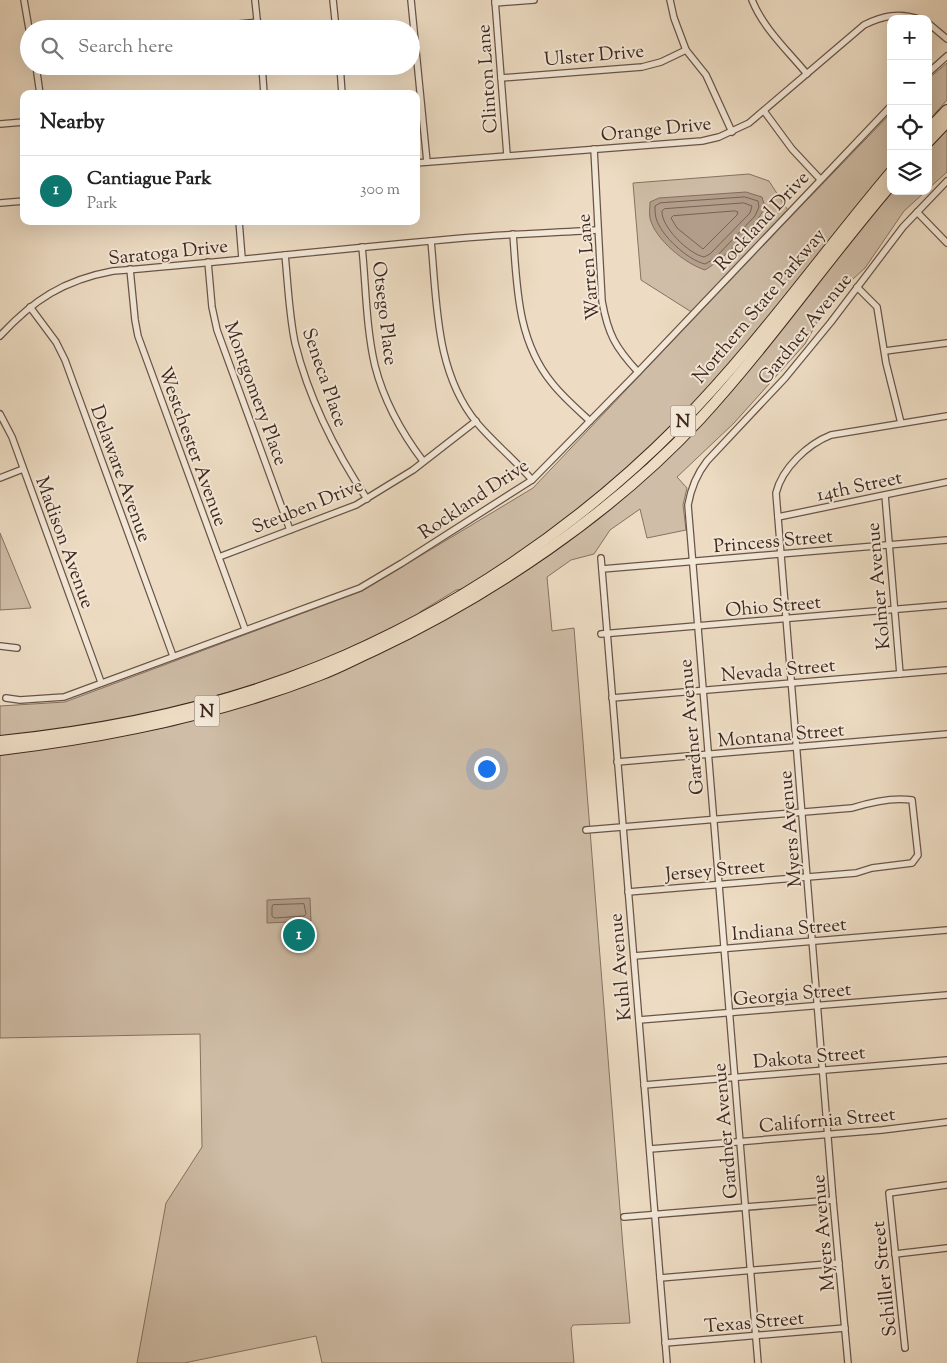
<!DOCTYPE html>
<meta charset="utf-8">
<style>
body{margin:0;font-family:"Sorts Mill Goudy",serif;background:#f2f2f2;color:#222}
.controls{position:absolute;right:15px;top:15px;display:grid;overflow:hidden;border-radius:10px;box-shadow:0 5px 20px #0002}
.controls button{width:45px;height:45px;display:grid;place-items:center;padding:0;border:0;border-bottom:1px solid #e0e0e0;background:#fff;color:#222;font:25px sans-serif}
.you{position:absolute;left:486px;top:768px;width:18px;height:18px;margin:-12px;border:4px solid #fff;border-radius:50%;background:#1a73e8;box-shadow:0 0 0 8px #1a73e833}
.badge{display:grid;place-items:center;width:32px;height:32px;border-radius:50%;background:#0f766e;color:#fff;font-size:16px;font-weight:700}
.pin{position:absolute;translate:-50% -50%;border:2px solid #fff;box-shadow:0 1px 5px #0006}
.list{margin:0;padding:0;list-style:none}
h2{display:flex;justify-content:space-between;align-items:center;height:65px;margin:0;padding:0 20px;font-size:21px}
h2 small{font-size:16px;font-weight:400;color:#767676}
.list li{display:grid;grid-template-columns:32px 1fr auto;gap:15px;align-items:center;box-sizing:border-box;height:70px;padding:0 20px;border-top:1px solid #e0e0e0}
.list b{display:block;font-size:19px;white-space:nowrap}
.list p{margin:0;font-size:16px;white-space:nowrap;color:#767676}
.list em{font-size:16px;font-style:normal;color:#767676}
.icon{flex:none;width:28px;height:28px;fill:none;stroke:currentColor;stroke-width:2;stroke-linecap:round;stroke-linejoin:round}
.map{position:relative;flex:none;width:947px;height:1363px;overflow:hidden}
.search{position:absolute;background:#fff;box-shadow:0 5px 20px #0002;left:20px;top:20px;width:400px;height:55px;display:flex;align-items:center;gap:12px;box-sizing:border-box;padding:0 18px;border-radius:28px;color:#767676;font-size:19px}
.panel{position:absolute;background:#fff;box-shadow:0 5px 20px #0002;left:20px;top:90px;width:400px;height:135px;border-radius:10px}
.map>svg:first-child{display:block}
.green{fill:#cfbda7;stroke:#877262}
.water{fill:#b29e8b;stroke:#846e5f}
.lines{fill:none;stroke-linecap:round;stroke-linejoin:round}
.shore{stroke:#786254;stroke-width:1}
.street-casing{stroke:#6a5447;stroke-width:8}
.highway-casing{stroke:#3f271e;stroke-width:12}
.street{stroke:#f3e8d8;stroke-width:5.5}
.highway{stroke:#eddcc3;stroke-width:10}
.labels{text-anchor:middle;stroke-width:4;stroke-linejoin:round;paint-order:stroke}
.shield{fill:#f3e8d8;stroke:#756156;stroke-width:1}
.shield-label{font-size:18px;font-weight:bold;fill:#3f271e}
.street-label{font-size:19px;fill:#3f271e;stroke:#f3e8d8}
</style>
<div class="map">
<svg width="947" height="1363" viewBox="0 0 947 1363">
<rect width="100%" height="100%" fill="#eddcc3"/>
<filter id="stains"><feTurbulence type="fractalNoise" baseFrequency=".004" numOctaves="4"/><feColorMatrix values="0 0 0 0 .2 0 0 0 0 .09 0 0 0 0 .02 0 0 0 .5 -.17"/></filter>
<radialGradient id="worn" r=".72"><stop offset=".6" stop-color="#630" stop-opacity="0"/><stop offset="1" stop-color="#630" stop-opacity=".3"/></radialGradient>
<g class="green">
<path d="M947,63v37l-19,21v-42z"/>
<path d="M891,113v53l-71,86 -61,80 -94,103 -38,35 -75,61 -48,33 -41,25 -7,1 -36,22 2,19 217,-150 213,-242 40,-48h34l-22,20 -39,57 -36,33 -24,43 -71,79 -57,54 10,11 -4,17 3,25 -39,8 -7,-29 -30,21 -16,24 -23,6 -24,17 5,54 22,-3 49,619 7,76 -57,2 -2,3 3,35h-252l-6,-27 -132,27h-47l29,-160 36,-56 -2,-113 -200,4v-285l106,-14 67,-13 92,-27 136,-76 -73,35 -88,31 -90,25 -62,12 -88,11v-31l65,-4 297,-111 171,-103 245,-258z"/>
<path d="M947,130v42l-19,17v-39z"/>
<path d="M749,174l20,7 20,31 -96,101 -52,-33 -8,-97z"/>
<path d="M0,533l31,75 -31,2z"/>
</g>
<g class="water">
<path d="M746,192l16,5 3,10c-9,20 -40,51 -60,63 -19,-6 -50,-30 -55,-52 -1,-5 0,-11 0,-16l9,-4z"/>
<path d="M310,898l1,23 -44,2v-23z"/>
</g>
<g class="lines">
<g class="shore">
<path d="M745,197l13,4 1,6 -4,9 -41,43 -9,5c-17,-4 -44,-28 -49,-46 -1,-4 -1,-8 -1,-12l5,-3z"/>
<path d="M744,203l8,3 -2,7 -40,41 -6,3c-15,-3 -43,-30 -42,-46l2,-2z"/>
<path d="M735,211l3,1 -1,3 -34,34 -26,-21 -6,-10 2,-2z"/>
<path d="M304,904l2,10 -2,2 -30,2 -2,-2v-9l1,-2z"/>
</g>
<g class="street-casing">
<g id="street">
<path d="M24,0l5,29"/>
<path d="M255,0l3,29"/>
<path d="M333,0l3,29"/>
<path d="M411,0l16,162"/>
<path d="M495,0l12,155"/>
<path d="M670,0l4,18 12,32 20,25 26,57"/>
<path d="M752,0c11,28 36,51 55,74"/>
<path d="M495,3l39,-3"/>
<path d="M928,23l19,16"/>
<path d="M188,29l70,-7"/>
<path d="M36,66l4,28"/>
<path d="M262,66l2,28"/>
<path d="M340,66l2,28"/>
<path d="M928,73l19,-17"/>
<path d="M501,78l141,-11 19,-5 25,-12"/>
<path d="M764,111l28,38 28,30"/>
<path d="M0,124l24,-2"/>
<path d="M594,149l8,152c6,33 13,46 36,71"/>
<path d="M416,163l286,-22 17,-4 30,-14 115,-98c18,-9 35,-13 55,-6"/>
<path d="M0,203l24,-2"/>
<path d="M917,212l30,31"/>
<path d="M239,221l3,37"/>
<path d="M513,234c4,53 4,106 39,149 11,14 25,26 38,38"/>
<path d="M431,241c6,61 4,131 46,182 17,20 38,37 55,57"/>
<path d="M362,247c4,39 4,81 13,119 9,35 26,66 48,95"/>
<path d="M285,255c3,29 4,59 10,88 14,56 40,108 72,156"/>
<path d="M208,262l4,45 5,23 73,200"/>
<path d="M130,269l5,51 3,16 107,293"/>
<path d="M857,287l20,20 9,56 15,60"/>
<path d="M30,307l26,35 9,18 108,296"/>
<path d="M0,336c33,-36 64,-56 113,-65 116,-9 233,-23 350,-33 45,-4 90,-5 135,-8"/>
<path d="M885,351l62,-8"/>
<path d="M0,414l12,23 89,245"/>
<path d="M0,478l23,-9"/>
<path d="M885,495l15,179"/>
<path d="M778,517l169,-35"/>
<path d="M219,557l137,-52 57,-35 63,-49"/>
<path d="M601,558l66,805"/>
<path d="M602,569l345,-29"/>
<path d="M601,634l346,-29"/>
<path d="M0,646l17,2"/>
<path d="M6,698l14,2 44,-3 296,-109 42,-25 130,-83 106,-108 253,-266"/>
<path d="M612,698l335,-28"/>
<path d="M617,762l330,-28"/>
<path d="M586,830l266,-22c19,-6 41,-11 60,-8l6,55 -6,8 -40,5 -16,5 -228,19"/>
<path d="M634,956l313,-26"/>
<path d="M639,1020l308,-25"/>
<path d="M644,1085l303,-25"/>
<path d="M650,1149l232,-19 65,-8"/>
<path d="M624,1217l209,-17"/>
<path d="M895,1254l52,-6"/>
<path d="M660,1278l179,-15"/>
<path d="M665,1343l180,-15"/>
<path d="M905,1348l-16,-155 58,-8"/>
<path d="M758,1363l-70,-858c3,-17 8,-30 19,-44l78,-83 46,-56 72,-95 44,-46"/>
<path d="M848,1363l-15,-163 -57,-707c6,-25 32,-49 55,-58l116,-19"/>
</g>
</g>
<g class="highway-casing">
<g id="highway">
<path d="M928,130l19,-20"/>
<path d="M928,142l19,-20"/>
<path d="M0,741c108,-11 220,-34 320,-75 133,-54 259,-140 359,-241 78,-79 141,-169 212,-253"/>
<path d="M0,750c109,-13 218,-35 320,-75 19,-7 37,-17 55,-25 116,-55 237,-136 325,-231 68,-74 126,-158 191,-234"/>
</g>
</g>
<use href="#street" class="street"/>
<use href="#highway" class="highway"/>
</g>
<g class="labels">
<g class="shield">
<rect x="670.5" y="405.5" width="25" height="31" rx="4"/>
<rect x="194.5" y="695.5" width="25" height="31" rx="4"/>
</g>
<g class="shield-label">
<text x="683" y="427">N</text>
<text x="207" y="717">N</text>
</g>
<g class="street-label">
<text transform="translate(594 54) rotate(-5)" y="7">Ulster Drive</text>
<text transform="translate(486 79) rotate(-94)" y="7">Clinton Lane</text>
<text transform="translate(656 128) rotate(-6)" y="7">Orange Drive</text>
<text transform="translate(761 220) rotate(-47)" y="7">Rockland Drive</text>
<text transform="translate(168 251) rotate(-6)" y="7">Saratoga Drive</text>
<text transform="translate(587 267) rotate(-95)" y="7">Warren Lane</text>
<text transform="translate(758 305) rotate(-50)" y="7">Northern State Parkway</text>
<text transform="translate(386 313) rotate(83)" y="7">Otsego Place</text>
<text transform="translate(804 328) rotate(-51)" y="7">Gardner Avenue</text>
<text transform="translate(326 377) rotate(71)" y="7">Seneca Place</text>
<text transform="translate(257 393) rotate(70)" y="7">Montgomery Place</text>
<text transform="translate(194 446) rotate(70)" y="7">Westchester Avenue</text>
<text transform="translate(122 473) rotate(70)" y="7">Delaware Avenue</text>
<text transform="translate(859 485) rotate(-12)" y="7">14th Street</text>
<text transform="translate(473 498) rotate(-34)" y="7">Rockland Drive</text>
<text transform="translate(307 505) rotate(-22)" y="7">Steuben Drive</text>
<text transform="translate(773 540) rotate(-5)" y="7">Princess Street</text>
<text transform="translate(66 542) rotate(70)" y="7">Madison Avenue</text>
<text transform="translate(877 586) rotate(-95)" y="7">Kolmer Avenue</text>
<text transform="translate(773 605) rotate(-5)" y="7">Ohio Street</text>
<text transform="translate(778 669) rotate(-5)" y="7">Nevada Street</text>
<text transform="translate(690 727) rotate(-95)" y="7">Gardner Avenue</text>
<text transform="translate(781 734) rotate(-5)" y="7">Montana Street</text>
<text transform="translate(789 829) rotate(-95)" y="7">Myers Avenue</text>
<text transform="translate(715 869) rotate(-5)" y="7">Jersey Street</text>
<text transform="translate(789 928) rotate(-5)" y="7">Indiana Street</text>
<text transform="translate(619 967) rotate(-95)" y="7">Kuhl Avenue</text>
<text transform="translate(792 993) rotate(-5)" y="7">Georgia Street</text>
<text transform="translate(809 1056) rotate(-5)" y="7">Dakota Street</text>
<text transform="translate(827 1119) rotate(-5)" y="7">California Street</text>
<text transform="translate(724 1131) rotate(-95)" y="7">Gardner Avenue</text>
<text transform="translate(822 1233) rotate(-95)" y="7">Myers Avenue</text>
<text transform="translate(883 1279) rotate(-96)" y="7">Schiller Street</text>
<text transform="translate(754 1321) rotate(-5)" y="7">Texas Street</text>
</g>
</g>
<rect width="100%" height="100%" filter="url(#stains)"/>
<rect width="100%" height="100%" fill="url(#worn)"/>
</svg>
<div class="controls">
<button>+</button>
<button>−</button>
<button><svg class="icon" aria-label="locate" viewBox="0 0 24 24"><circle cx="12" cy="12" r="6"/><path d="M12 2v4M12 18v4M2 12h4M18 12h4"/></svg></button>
<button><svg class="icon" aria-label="layers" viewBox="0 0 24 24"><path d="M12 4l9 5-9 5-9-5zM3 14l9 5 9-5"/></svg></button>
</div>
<div class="you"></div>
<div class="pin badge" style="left:299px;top:935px">1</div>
<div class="search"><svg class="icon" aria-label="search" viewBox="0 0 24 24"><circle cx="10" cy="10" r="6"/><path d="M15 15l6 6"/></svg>Search here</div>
<section class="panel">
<h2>Nearby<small></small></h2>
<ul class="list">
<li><span class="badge">1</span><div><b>Cantiague Park</b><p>Park</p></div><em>300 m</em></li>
</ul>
</section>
</div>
